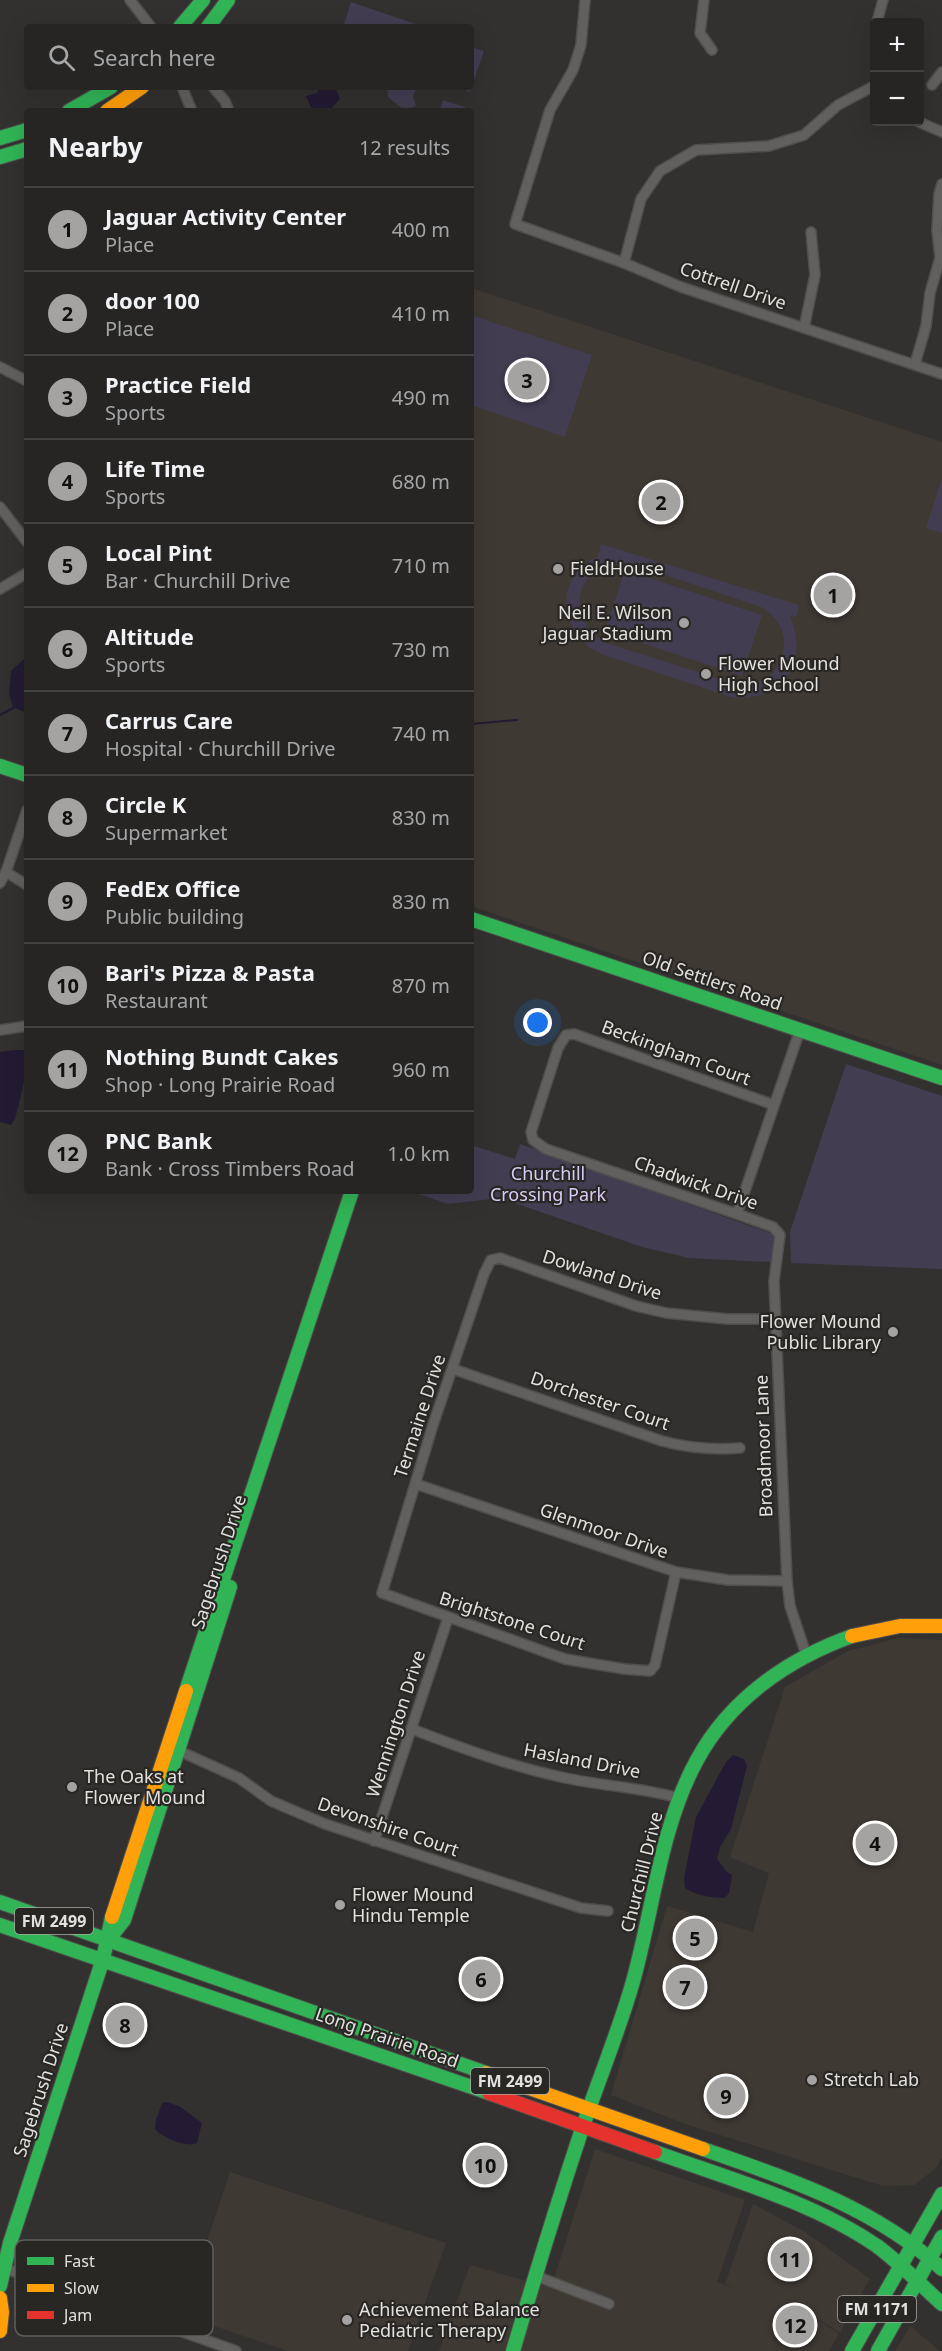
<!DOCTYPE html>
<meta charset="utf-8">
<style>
body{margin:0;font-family:"Noto Sans",sans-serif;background:#323130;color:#f1f3f6}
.controls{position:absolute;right:18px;top:18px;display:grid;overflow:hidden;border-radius:6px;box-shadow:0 6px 24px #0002}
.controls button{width:54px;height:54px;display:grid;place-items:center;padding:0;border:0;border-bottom:2px solid #424241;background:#262523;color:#f1f3f6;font:30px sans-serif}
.you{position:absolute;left:538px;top:1023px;width:21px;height:21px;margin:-15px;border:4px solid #fff;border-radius:50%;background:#1a73e8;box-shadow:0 0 0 9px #1a73e833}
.badge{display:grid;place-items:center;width:39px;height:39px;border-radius:50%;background:#a4a3a1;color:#111;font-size:20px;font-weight:700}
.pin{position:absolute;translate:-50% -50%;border:3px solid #fff;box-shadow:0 2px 6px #0006}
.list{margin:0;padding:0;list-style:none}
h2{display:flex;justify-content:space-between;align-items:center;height:78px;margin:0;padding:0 24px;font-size:26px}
h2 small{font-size:20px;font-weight:400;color:#a4a5a6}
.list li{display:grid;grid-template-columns:39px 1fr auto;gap:18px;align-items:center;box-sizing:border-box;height:84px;padding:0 24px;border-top:2px solid #424241}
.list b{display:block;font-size:22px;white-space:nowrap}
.list p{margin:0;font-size:20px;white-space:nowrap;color:#a4a5a6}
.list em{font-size:20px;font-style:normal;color:#a4a5a6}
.icon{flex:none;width:33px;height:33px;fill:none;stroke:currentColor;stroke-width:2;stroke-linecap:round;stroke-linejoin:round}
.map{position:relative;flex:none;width:942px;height:2351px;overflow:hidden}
.search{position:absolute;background:#262523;box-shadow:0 6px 24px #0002;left:24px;top:24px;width:450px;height:66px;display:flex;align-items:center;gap:15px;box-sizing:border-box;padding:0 21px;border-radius:6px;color:#a4a5a6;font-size:22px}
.panel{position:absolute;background:#262523;box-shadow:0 6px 24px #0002;left:24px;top:108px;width:450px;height:1086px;border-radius:6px}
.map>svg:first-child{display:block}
.built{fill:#3f3933}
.green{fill:#433d52;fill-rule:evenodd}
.water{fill:#231b33}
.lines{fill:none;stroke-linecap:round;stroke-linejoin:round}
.stream{stroke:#231b33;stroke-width:2}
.street-casing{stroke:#4e4e4c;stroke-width:12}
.fast-casing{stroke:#4e4e4c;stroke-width:16}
.slow-casing{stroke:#4e4e4c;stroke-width:16}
.jam-casing{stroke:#4e4e4c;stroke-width:16}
.street{stroke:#61605f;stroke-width:9}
.fast{stroke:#30b455;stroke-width:14}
.slow{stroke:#ff9f0a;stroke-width:14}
.jam{stroke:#e5322d;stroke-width:14}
.poi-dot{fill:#a4a3a1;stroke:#292724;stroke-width:2}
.labels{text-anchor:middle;stroke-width:4.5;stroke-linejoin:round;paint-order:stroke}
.shield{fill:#292724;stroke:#aaa9a7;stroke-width:1.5}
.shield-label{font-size:16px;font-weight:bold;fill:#e2e1df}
.street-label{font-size:18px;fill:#e2e1df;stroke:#292724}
.poi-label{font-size:18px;fill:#e2e1df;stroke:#292724;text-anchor:start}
.park-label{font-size:18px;fill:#d7cbf8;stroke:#292724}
.key{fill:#292724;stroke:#605f5c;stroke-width:1.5}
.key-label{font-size:16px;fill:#e2e1df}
</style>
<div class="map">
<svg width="942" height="2351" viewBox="0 0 942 2351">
<rect width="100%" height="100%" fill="#32312f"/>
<g class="built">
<path d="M471,288l471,154v623l-471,-159z"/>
<path d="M898,1638l44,2v518l-7,11 -21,16 -31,1 -195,-61 -77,-30 56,-189 86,26 16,-59 -39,-16 55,-170 63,-36z"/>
<path d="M595,2149l150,51 -28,82 25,9 -17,-7 28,-80 52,28 65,47 -30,54 -25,-16 -28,-10 28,11 24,16 -10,17h-390l31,-86 81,23z"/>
<path d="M230,2172l216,71 -38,108h-120l-106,-36z"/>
<path d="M910,2326l30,25h-45z"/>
</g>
<g class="green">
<path d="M351,2l73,25h-75l-5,-2z"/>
<path d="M471,47l13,4 -14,41 -14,-5h15z"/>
<path d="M387,87h31l-5,8 3,11 -12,4 -16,-13z"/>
<path d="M443,100l22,7 -1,4h-25z"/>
<path d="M471,315l121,40 -27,82 -94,-32z"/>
<path d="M942,478v55l-16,-5z"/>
<path d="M601,544l198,61 -3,12 -6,-1c20,47 -7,87 -59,81l-130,-43c-43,-20 -48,-77 -3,-98zM612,563h18l131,44c23,13 30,37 16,60 -4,5 -8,10 -14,13 -8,4 -18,4 -27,4l-130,-41c-20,-11 -35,-38 -21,-60 7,-10 17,-14 27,-20z"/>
<path d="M625,570l137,45 -20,61 -137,-45z"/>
<path d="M846,1064l96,32v173l-151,-6 -1,-31z"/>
<path d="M520,1144l255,91 -4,27 -82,-4 -47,-11 -142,-49 -52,6 -38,-13h61v-46l44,14z"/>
</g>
<g class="water">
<path d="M320,87l4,3 11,-3 5,12 -11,12 -17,-1 -6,-14 11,-3z"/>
<path d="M27,656v57l-14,-6 -4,-13 2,-23z"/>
<path d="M15,1050h12v20l-12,49 -4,6 -11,-3v-70z"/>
<path d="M733,1755l11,4 3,7 -16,63 -11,18 -3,12 9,12 6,4 -3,18 -4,5c-13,0 -30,-3 -40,-10l-1,-10 12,-61 30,-55z"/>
<path d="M167,2102l12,4 23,17 -5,20c-11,5 -34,-5 -42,-14l1,-9 6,-17z"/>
</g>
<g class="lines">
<g class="stream">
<path d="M0,715l15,-8"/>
<path d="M471,724l46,-4"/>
</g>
<g class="street-casing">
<g id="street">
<path d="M130,0l21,27"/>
<path d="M585,0l-4,45 -8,25 -23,40 -35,114 109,39 57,24 261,87"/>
<path d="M704,0l-4,33 12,17"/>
<path d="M877,22l6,-22"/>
<path d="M932,85l10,-13"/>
<path d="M182,87l10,24"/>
<path d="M213,87l12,14 4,10"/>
<path d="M919,122l23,10"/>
<path d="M624,263l17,-64 19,-28 36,-21 73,-4 35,-11 34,-30 36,-19"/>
<path d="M804,328l11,-53 -4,-43"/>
<path d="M915,364l11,-38 4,-33 10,-35 -3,-28 2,-36 3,-10"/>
<path d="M0,367l27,14"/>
<path d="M0,507l27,35"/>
<path d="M0,589l27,-16"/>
<path d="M6,872l21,13"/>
<path d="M0,883l6,-11 21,-62"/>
<path d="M0,1030l27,-4"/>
<path d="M774,1105l-200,-71 -8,1 -8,13 -27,84 2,8 13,9 191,65 36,13 7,8 -6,46 13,300 3,25 16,48"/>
<path d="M737,1214l63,-184"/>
<path d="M453,1369l209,72c26,7 51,9 78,7"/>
<path d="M416,1484l260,88 52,8 59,1"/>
<path d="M676,1572l-21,93 -5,6 -26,-2 -59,-10 -183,-66 51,-168 51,-151 7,-14 9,-2 136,48 30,7 62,6h48"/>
<path d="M412,1729c49,19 98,37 149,48 39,9 79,10 118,21"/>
<path d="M175,1749l64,29 32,23 54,23 256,84 27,3"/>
<path d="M374,1841l74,-223"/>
<path d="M4,2268l232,83"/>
<path d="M536,2276l73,28"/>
</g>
</g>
<g class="fast-casing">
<g id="fast">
<path d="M180,27l23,-27"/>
<path d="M208,27l20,-27"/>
<path d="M69,111l42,-24"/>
<path d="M0,138l27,-8"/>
<path d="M0,157l27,-8"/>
<path d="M0,766l27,9"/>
<path d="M471,919l471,159"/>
<path d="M186,1691l166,-500"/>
<path d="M0,1902l486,171"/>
<path d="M0,1925l489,168"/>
<path d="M109,1939l15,-19 106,-333"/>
<path d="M703,2149c85,30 171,58 239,120"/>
<path d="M655,2152c74,27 156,49 222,94 23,17 44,39 65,58"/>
<path d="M0,2286l10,-43 93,-284 9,-42"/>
<path d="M513,2351c22,-75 45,-150 70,-225 16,-47 35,-93 49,-141 21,-73 28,-158 65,-225 33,-61 91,-101 155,-124"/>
<path d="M852,2351l90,-157"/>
<path d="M878,2351l64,-114"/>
</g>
</g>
<g class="slow-casing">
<g id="slow">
<path d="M107,111l35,-24"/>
<path d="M852,1636l48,-10h42"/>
<path d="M112,1917l74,-226"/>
<path d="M486,2073l217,76"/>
<path d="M0,2298l2,14 -2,19"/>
</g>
</g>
<g class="jam-casing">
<path id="jam" d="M489,2093l166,59"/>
</g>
<use href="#street" class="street"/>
<use href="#fast" class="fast"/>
<use href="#slow" class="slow"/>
<use href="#jam" class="jam"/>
</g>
<g class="poi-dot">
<circle cx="558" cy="569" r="6"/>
<circle cx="684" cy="623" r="6"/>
<circle cx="706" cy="674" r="6"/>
<circle cx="893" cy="1332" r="6"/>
<circle cx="72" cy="1787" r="6"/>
<circle cx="340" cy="1905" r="6"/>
<circle cx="812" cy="2080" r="6"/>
<circle cx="347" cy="2320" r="6"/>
</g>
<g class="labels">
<g class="shield">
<rect x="15" y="1908" width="78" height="26" rx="4.5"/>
<rect x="471" y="2068" width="78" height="26" rx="4.5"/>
<rect x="838" y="2296" width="78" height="26" rx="4.5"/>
</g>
<g class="shield-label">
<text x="54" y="1927">FM 2499</text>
<text x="510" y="2087">FM 2499</text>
<text x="877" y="2315">FM 1171</text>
</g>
<g class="street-label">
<text transform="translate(733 286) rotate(19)" y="6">Cottrell Drive</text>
<text transform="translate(712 981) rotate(19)" y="6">Old Settlers Road</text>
<text transform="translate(676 1053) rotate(20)" y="6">Beckingham Court</text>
<text transform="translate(696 1183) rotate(19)" y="6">Chadwick Drive</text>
<text transform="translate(602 1275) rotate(18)" y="6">Dowland Drive</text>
<text transform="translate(600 1401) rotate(19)" y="6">Dorchester Court</text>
<text transform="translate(420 1416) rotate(-72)" y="6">Termaine Drive</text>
<text transform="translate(764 1446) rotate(-92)" y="6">Broadmoor Lane</text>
<text transform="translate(604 1531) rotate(19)" y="6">Glenmoor Drive</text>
<text transform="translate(219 1562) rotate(-72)" y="6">Sagebrush Drive</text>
<text transform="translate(512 1621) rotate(18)" y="6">Brightstone Court</text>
<text transform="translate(396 1724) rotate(-72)" y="6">Wennington Drive</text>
<text transform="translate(582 1761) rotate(11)" y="6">Hasland Drive</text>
<text transform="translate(388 1827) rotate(19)" y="6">Devonshire Court</text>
<text transform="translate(642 1872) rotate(-76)" y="6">Churchill Drive</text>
<text transform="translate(387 2038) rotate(19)" y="6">Long Prairie Road</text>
<text transform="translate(41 2090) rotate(-72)" y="6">Sagebrush Drive</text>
</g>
<g class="poi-label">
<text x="570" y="575">FieldHouse</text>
<text x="672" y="619" text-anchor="end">Neil E. Wilson<tspan x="672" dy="21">Jaguar Stadium</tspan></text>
<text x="718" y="670">Flower Mound<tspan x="718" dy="21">High School</tspan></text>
<text x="881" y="1328" text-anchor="end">Flower Mound<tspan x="881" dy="21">Public Library</tspan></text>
<text x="84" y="1783">The Oaks at<tspan x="84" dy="21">Flower Mound</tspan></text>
<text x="352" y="1901">Flower Mound<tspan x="352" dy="21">Hindu Temple</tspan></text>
<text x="824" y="2086">Stretch Lab</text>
<text x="359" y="2316">Achievement Balance<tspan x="359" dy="21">Pediatric Therapy</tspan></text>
</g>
<g class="park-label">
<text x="548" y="1180">Churchill<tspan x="548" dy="21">Crossing Park</tspan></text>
</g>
</g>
<rect x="15" y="2240" width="198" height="96" rx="9" class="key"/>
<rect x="27" y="2257" width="27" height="8" fill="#30b455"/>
<rect x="27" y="2284" width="27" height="8" fill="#ff9f0a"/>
<rect x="27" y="2311" width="27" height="8" fill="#e5322d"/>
<g class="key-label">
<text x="64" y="2267">Fast</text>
<text x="64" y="2294">Slow</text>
<text x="64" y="2321">Jam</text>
</g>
</svg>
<div class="controls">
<button>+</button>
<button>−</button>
</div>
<div class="you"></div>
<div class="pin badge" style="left:833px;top:595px">1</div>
<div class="pin badge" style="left:661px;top:502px">2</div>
<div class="pin badge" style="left:527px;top:380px">3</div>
<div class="pin badge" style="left:875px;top:1843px">4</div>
<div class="pin badge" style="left:695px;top:1938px">5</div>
<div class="pin badge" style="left:481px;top:1979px">6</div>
<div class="pin badge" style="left:685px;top:1987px">7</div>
<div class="pin badge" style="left:125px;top:2025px">8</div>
<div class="pin badge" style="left:726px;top:2096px">9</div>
<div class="pin badge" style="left:485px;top:2165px">10</div>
<div class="pin badge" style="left:790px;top:2259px">11</div>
<div class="pin badge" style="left:795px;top:2325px">12</div>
<div class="search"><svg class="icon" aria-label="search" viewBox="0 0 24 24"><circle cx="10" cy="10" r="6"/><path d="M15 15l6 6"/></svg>Search here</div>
<section class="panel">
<h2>Nearby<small>12 results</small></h2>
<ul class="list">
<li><span class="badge">1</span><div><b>Jaguar Activity Center</b><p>Place</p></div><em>400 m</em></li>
<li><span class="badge">2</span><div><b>door 100</b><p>Place</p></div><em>410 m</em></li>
<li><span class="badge">3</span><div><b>Practice Field</b><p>Sports</p></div><em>490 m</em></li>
<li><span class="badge">4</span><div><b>Life Time</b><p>Sports</p></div><em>680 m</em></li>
<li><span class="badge">5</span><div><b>Local Pint</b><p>Bar · Churchill Drive</p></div><em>710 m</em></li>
<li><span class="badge">6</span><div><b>Altitude</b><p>Sports</p></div><em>730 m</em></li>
<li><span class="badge">7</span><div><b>Carrus Care</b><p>Hospital · Churchill Drive</p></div><em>740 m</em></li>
<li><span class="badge">8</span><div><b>Circle K</b><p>Supermarket</p></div><em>830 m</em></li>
<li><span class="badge">9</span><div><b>FedEx Office</b><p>Public building</p></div><em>830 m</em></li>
<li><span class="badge">10</span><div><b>Bari's Pizza &amp; Pasta</b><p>Restaurant</p></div><em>870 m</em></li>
<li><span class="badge">11</span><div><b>Nothing Bundt Cakes</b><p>Shop · Long Prairie Road</p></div><em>960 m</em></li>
<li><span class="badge">12</span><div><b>PNC Bank</b><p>Bank · Cross Timbers Road</p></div><em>1.0 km</em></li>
</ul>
</section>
</div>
